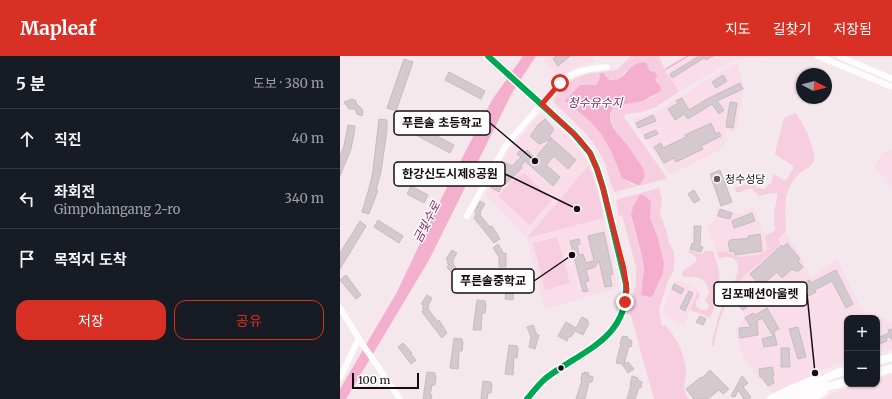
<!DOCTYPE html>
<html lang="ko">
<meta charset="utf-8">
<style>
body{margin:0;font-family:Merriweather,"Noto Sans KR",serif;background:#20242c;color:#f1f3f6}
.controls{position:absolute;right:12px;bottom:12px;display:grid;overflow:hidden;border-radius:8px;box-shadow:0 1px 3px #0004}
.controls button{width:36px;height:36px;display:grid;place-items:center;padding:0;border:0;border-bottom:1px solid #363941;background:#171b24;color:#f1f3f6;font:20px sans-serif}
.compass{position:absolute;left:456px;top:12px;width:36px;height:36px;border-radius:50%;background:#171b24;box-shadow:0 1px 3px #0004;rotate:97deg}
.scale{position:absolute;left:12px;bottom:10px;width:67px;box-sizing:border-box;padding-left:4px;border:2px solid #170d11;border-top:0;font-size:11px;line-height:14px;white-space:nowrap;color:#170d11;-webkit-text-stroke:3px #fff;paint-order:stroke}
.stop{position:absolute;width:12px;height:12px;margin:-9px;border:3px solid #d93025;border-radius:50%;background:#fff}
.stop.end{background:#d93025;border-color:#fff;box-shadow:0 1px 4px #0008}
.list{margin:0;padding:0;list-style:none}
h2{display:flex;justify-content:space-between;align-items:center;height:52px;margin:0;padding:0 16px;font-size:17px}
h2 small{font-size:13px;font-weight:400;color:#9ea1a6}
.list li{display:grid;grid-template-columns:26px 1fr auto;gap:12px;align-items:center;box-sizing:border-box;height:60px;padding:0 16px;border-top:1px solid #363941}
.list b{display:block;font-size:15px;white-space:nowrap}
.list p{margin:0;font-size:13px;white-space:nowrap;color:#9ea1a6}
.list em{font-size:13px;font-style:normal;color:#9ea1a6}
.actions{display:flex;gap:8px;padding:12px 16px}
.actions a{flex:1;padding:9px 0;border:1px solid #d93025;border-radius:12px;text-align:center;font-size:14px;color:#d93025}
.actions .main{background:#d93025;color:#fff}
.icon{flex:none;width:22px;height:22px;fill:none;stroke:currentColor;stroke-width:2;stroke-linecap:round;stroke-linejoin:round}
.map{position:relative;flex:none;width:552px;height:343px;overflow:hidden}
header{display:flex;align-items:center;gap:24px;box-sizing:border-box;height:56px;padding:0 20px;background:#d93025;color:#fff}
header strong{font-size:19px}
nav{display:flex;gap:22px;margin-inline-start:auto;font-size:14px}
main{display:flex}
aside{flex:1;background:#171b24}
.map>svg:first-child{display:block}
.built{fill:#f9dde8}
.green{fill:#f6cedf;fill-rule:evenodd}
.water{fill:#f4aece}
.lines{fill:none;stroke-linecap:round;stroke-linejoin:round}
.stream{stroke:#f4aece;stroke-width:1.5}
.building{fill:#d4c9cd;stroke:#c7bbc0}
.minor{stroke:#fefcfc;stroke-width:6}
.major{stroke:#fefcfc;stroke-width:8}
.bus-1-casing{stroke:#fff;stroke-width:9}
.bus-1{stroke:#00a651;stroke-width:6}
.route{stroke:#d93025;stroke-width:5}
.poi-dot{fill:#655a5e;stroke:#fff;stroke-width:1.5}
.bus-dot{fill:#170d11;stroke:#fff;stroke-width:1.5}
.labels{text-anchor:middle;stroke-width:3;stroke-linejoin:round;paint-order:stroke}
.poi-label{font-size:11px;fill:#170d11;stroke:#fff;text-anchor:start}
.water-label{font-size:12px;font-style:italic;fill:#8f235f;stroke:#fff}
.leader{fill:none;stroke:#170d11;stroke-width:1.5}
.callout-dot{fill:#170d11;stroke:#fff;stroke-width:1.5}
.callout{fill:#fff;stroke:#170d11;stroke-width:1.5}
.callout-label{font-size:12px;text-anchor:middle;font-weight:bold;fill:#170d11}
</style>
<header>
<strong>Mapleaf</strong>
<nav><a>지도</a><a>길찾기</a><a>저장됨</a></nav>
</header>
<main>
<aside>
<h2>5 분<small>도보 · 380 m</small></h2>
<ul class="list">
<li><svg class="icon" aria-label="ahead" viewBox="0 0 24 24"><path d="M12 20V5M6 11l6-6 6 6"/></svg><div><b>직진</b></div><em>40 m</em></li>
<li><svg class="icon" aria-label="left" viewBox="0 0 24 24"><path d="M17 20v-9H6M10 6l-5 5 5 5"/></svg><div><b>좌회전</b><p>Gimpohangang 2-ro</p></div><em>340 m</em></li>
<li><svg class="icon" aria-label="arrive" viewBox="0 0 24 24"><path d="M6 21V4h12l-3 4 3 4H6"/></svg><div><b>목적지 도착</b></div></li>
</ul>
<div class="actions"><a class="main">저장</a><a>공유</a></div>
</aside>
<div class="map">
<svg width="552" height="343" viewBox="0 0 552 343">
<rect width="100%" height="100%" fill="#f5e8ed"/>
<g class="built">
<path d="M208,0h44l3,6 -21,5 -15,10 -16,-16z"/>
<path d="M353,0h71l-1,2h-23l-9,3 -52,31 -12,-18 5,-6z"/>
<path d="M398,7l6,27 -8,41 -9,-1 -2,14 -6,6 -34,18 -12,6 -4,-1 -32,-45 -3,-5v-5l22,-6 74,-46z"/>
<path d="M200,59l4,1 27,24 12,14 6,11 -61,73 76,-20 14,70 -73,21 -18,-71 -41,-43 22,-43z"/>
<path d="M552,94v36l-4,-2v-4l-4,-5 -6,-2 -4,-7 10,-15z"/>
<path d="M379,152l20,6 13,-6 3,2 10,25 1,15 -6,5 -20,2 -5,-1 -14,-5 -4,1 -11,-27 8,-5 3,-11z"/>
<path d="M445,177l14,19 11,24 8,-4 19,-13 25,51 14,4 13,8 3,-1v28l-15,4v-35h-30v43l-36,13 -7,5 -31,14 -24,-25 -6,-11 -6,-20 -1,-6 9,-16 -15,-18 4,-9 9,-11 38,-32v-2l-3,-5z"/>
<path d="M338,223l18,9 2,3 -14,34 -22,-10 11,-33h3z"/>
<path d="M552,318v25h-70l19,-9 19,-6h17v-5z"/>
</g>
<g class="green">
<path d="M291,0h28l6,14 14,22 -25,16 -12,4 -17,2 -1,3 41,58 1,4 -51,13c-7,-10 -7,-25 -13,-35 -12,-22 -28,-36 -46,-52l-2,-2v-4c18,-27 34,-25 63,-29zM307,8l8,16 4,4 -4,12 -12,5 -28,5c-17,16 23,50 30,67l-5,12c-18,3 -24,-23 -30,-35 -2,-6 -6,-11 -9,-16 -7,-11 -18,-18 -28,-26l17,-23c7,1 9,-2 10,-9l6,-1 4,5c13,2 10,-6 18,-10 6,-3 13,-4 19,-6z"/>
<path d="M455,57c7,5 22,40 19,48 -3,7 -12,9 -16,14 -16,16 -13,37 -12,56l-8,8 3,5c-11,12 -26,21 -38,33 -16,18 -26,45 -29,69l-3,-1c4,-15 7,-29 13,-43 4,-10 14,-23 14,-35 0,-10 -11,-12 -19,-8l-2,-7 7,-1 11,5 5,1 19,-2 8,-6 -2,-14 6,-2 4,-3 -1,-17 3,-16v-3l-4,-1 -14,3 -8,-8 -14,5 -3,-5 17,-5 7,5 6,1 7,-6 3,-9 10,6 3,-1 6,-10v-3l-17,-11 -1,-2 9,-35z"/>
<path d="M249,109l8,23 7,30 -77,20z"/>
<path d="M184,117l28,27 -22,25 -32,-29 21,-22 2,2z"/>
<path d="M319,132l3,11 -2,15 7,18 2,11 5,9v18l-6,11 -9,28 3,18 3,-2c12,13 20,29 21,46 0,14 -5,13 2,28h-34l-24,-86 4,-25 2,-2v-19l-14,-52 -3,1 -3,-15 3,-2zM311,147l-1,8v7l8,20 6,25 -1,10 -10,22h-12l3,-19 -2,-19 -11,-39 2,-11z"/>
<path d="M217,181l13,46 -25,7 -12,-47z"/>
<path d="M349,194l13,4h1l1,-3h9c10,29 9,40 -3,67l-20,-8 8,-19 2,5 -4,5v5l5,4h6l2,-5 -4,-5 4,-7c-3,-16 -11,-17 -24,-16l-3,-2v-3l15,-11 -2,-5 -7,-4z"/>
</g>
<g class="water">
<path d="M183,0h13l-24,37 -83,167 -83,139h-6v-10l57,-97 46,-97 49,-95z"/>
<path d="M304,6l3,2 3,7 5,1 2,4 -2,4 5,6 1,5 -18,10 -28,5c-14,13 5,30 13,40 5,8 11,16 16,24l1,6 -5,9h-3l-15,-7 -12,-29 -9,-15 -10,-12 -26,-21 15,-16h16l3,-4 1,-7 3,-1 7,7c16,2 16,-16 34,-18z"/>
<path d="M302,138l9,7 -1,17 8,20 6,25 -1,10 -10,22 -2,2 -10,-2 3,-25 -2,-14 -11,-41 2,-8 7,-12z"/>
</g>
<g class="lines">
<path class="stream" d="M326,13l22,-13"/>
</g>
<g class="building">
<path d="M216,0h14l-12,10 -5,-7z"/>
<path d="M359,0h14l-7,4 -2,-2 -32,20 -2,-4z"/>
<path d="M64,3l9,3 -17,49 -9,-3z"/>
<path d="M109,16l36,19 -4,8 -36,-19z"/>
<path d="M383,19l4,6 -11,7 -4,-6z"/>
<path d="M400,27l3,6 -26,12 7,9 -5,4 -7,-10 -24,15 -4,-5 -9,6 -7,-11 10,-6 -2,-2 6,-3 7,12 18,-11z"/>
<path d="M12,43l4,2v2l5,5 2,3 -1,5 -5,-2 -2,-5h-6l-5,-7z"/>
<path d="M390,46l7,1 -4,25 -7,-1z"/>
<path d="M313,59l3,6 -18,7 -2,-5z"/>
<path d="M39,63l8,1v10l-6,42 -5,18h2l-9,24 -7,-2 8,-27 3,-15z"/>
<path d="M205,63l8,9v3l-4,5 27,24 -8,9 -14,-13 -8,9 14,12 -7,9 -28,-25 -4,5 1,2 -17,17 -2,-2 -4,9 -9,-5 14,-25 8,4 9,-9 -4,-3 4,-5 4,3 2,-2 8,8 16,-19 -12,5 -8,-7v-2l7,-10z"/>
<path d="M371,67l5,11 3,-2 2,4 -20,10 2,3 -27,13 -2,-4 -10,5 -10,-16 7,-4 2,5 23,-11 -1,-2z"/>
<path d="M8,69l7,1 -1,8 -3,15 -11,27v-20l4,-10z"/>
<path d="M78,70l36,19 -4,8 -36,-19z"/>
<path d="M316,74l2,4 -12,5 -2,-4z"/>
<path d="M380,114l12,32 -11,4 -11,-32z"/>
<path d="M71,130l17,9 -4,8 -17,-9z"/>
<path d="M354,134l6,10 -6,3 -6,-9z"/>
<path d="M140,145l5,3 -5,8 1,1 -1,2 10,12 2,-1 8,13 -6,4 -20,-25 2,-4 -1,-1v-2z"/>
<path d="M380,153l12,4 -2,6 -12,-3z"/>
<path d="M412,157l3,8 -21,7 -2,-7z"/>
<path d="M38,164l25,16 -4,7 -25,-16z"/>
<path d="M20,165l6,5 -26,43v-16z"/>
<path d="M354,170h7l-1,20 3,1 -2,5 -11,-3 2,-6 2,1z"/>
<path d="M264,176l9,42 -3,1 2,11 -7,1 -6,-26 -4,6 -9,3 3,11 -4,1 3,9 -5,1 -13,-51 9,-2 1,5 -3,1 2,10 4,-1 3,9 8,-2 -6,-25z"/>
<path d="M420,178l2,17 -27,4 -1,-4 -4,1 -2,-10h2v-2l19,-2 -1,-2z"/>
<path d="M447,187l13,16 -2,2 5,6 -6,5 -2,-2 -1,1 -2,-2 -10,9 -5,-6 -16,14 -11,-12 32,-29 1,2z"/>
<path d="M158,188l6,10 2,-1v14h-7v-10l-6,-9z"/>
<path d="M112,194l5,3 -5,9h2l-1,2 10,13 1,-1 8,12 -5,5 -20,-26 2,-3 -2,-1 1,-2 -2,-2z"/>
<path d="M169,214l8,1v2h1l-1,10 -3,-1 -1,18 -8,-1z"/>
<path d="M496,214l17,34 -7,4 -14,-27 -17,9 1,2 -23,12 -2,-5 8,-14 11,-5 1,3z"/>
<path d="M6,219l15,20 -5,4 -16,-19z"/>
<path d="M334,228l10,5 -3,5 -9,-5z"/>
<path d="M349,235l4,2 -8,18 -5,-3z"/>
<path d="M410,237l5,6 -12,11 -6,-6z"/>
<path d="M440,238l4,8 -8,4 -4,-7z"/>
<path d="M87,239l5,3 -4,8 1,1 -1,2 10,13 1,-2 8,13 -5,5 -20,-26 2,-3 -2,-1 2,-2 -3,-2z"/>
<path d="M137,244l8,1v2l1,1 -1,9h-3l-1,17h-8z"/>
<path d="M427,252l12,21 -5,2 3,14 -13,2 -2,-8 11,-3 -11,-18 -5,3 1,14 -18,3 -1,-10 12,-1 -6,-9 8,-5 2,2z"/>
<path d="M360,260l6,3 -3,6 -7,-3z"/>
<path d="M242,261l6,3 -1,2 2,1 -6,12 -8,-4 -4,6 -2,-1 -2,5 -9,-5 8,-14 10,6z"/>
<path d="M193,269l4,10h2l-4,14 -6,-2 2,-10 -4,-10z"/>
<path d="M458,271l8,30 -8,2 -9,-30z"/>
<path d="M552,273v11l-2,-3 -4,1 1,3 -10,4v-7l12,-5 -1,-3z"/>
<path d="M283,280l5,1 -1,1 5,3 -1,6 -2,-1 -5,18 4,-2 6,7 -6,4 -6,-9 -6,-1 5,-19h-1l2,-7 1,1z"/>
<path d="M114,282l8,1v2l1,1 -1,9h-3l-1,18 -8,-1z"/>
<path d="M63,287l9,10 -1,1 5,6 -5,4 -13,-17z"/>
<path d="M169,289l8,1v2h1l-1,10 -3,-1 -1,18 -8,-1z"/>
<path d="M441,292h8l1,19h-9z"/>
<path d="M432,311l2,8h-2l2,8 -6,3 -6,-9h-2l-1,-8z"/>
<path d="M370,314l19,19 -6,5 -4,-4 -11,9h-14l-8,-10 15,-12 1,1z"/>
<path d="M87,316l8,1v3h1l-1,9h-3l-2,10h2l-1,4h-8z"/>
<path d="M244,316l5,1 -1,2 5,2 -1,5h-3l-4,17h-9l6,-19h-1l1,-7 2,1z"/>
<path d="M292,320l6,2v2l4,2 -1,6 -2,-1 -4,12h-8l4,-14h-1z"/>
<path d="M402,320l6,7 -5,4 8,10 -3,2h-4l-6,-9 -3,7 -4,-1z"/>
<path d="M143,325l8,1v2h1l-1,9h-3l-1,6h-6z"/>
</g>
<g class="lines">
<g class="minor">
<path d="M148,0l86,78 16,19 7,16 6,19 23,96c3,55 -45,67 -80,94 -7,6 -13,14 -19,21"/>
<path d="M478,0l74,31"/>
<path d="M499,0l53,23"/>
<path d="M127,160l39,-71 54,-62c13,-13 29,-14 47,-16"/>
<path d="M0,252l21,34 39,57"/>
<path d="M0,322l19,-40"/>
</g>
<g class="major">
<path d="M537,305l15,-4"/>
<path d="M537,317l15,-5"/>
<path d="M431,343l20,-10 23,-9"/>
<path d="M445,343l47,-24 15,-5"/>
<path d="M457,343l20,-10 30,-7"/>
<path d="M470,343l14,-7"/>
</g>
<g class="bus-1-casing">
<path id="bus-1" d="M148,0l86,78 16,19 7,16 6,19 23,96c3,55 -45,67 -80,94 -7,6 -13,14 -19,21"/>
</g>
<use href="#bus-1" class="bus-1"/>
</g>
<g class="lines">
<path class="route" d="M220,27l-18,21 37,35 11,14 7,16 6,19 21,81 3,21 -2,12"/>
</g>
<circle class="poi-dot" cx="377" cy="123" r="4"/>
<circle class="bus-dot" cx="221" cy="312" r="3.5"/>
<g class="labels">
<g class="poi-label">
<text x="385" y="127">청수성당</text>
</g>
<g class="water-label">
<text x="255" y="51">청수유수지</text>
<text transform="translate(87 166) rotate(-63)" y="4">금빛수로</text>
</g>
</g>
<path class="leader" d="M195 105L150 67M237 153L165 118M232 199L194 225M475 317L467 238"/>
<g class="callout-dot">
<circle cx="195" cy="105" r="4"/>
<circle cx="237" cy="153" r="4"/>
<circle cx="232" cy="199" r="4"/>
<circle cx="475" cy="317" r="4"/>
</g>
<g class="callout">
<rect x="54" y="55" width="96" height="24" rx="4"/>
<rect x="54" y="106" width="111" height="24" rx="4"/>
<rect x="112" y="213" width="82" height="24" rx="4"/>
<rect x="374" y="226" width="93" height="24" rx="4"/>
</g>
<g class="callout-label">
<text x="102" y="71">푸른솔 초등학교</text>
<text x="110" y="122">한강신도시제8공원</text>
<text x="153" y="229">푸른솔중학교</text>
<text x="420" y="242">김포패션아울렛</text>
</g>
</svg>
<div class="controls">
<button>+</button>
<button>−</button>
</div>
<svg class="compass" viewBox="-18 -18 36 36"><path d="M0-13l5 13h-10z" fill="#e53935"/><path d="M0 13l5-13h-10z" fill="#9ea1a6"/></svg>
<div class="scale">100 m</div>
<div class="stop" style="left:220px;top:27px"></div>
<div class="stop end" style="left:285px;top:246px"></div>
</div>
</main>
